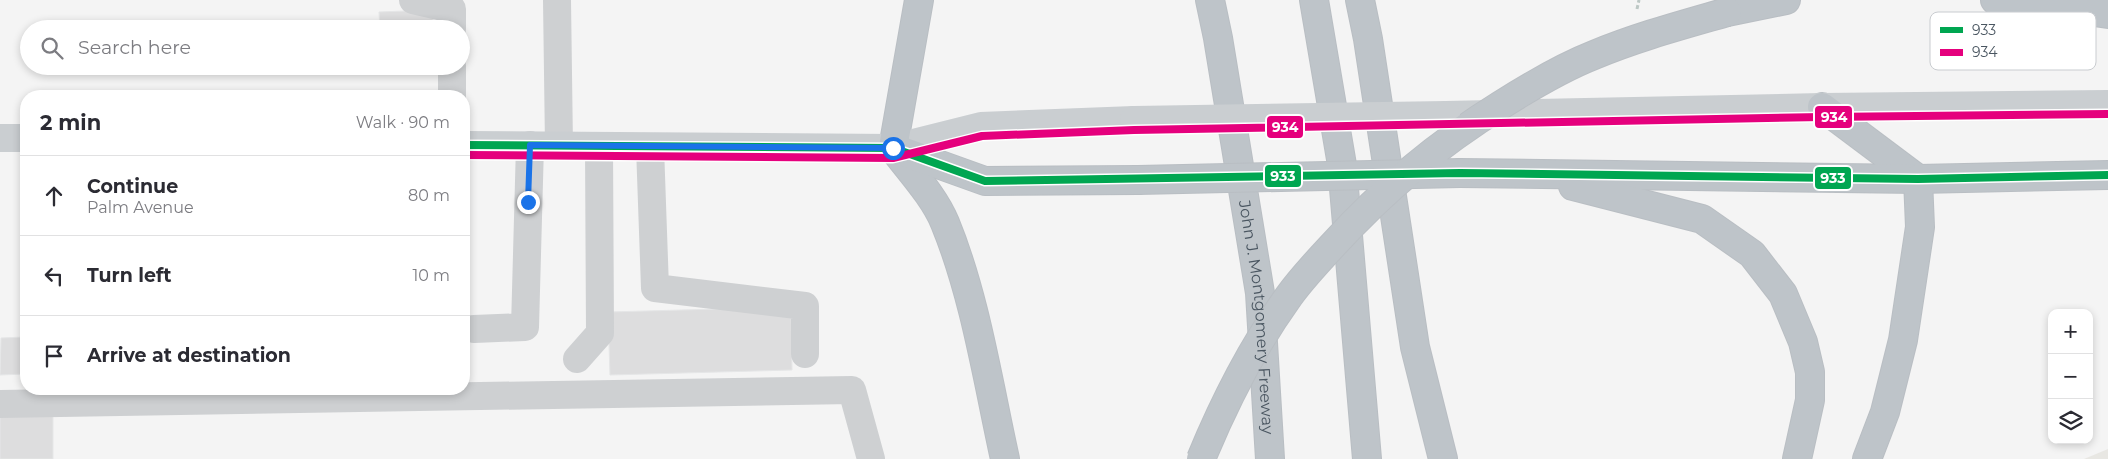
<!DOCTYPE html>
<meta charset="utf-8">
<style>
body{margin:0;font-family:Montserrat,sans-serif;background:#f2f2f3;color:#2b2b33}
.controls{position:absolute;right:15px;bottom:15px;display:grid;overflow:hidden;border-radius:10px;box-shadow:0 2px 8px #0003}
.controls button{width:45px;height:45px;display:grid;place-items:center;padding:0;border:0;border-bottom:1px solid #e1e1e2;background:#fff;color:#2b2b33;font:25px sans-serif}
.stop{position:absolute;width:15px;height:15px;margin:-11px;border:4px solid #1a73e8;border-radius:50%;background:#fff}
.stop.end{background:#1a73e8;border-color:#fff;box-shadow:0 1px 5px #0008}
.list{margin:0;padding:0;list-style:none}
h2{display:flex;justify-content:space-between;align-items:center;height:65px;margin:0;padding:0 20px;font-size:21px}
h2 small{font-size:16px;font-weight:400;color:#7c7c81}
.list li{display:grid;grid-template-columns:32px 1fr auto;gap:15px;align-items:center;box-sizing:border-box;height:80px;padding:0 20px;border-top:1px solid #e1e1e2}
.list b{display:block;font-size:19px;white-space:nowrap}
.list p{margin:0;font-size:16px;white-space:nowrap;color:#7c7c81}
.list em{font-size:16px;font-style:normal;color:#7c7c81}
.icon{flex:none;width:28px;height:28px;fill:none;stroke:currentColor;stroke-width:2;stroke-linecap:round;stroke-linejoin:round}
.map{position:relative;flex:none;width:2108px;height:459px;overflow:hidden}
.search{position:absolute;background:#fff;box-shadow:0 2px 8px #0003;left:20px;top:20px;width:450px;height:55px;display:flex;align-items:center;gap:12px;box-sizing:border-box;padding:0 18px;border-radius:28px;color:#7c7c81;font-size:19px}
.panel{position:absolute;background:#fff;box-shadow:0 2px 8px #0003;left:20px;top:90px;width:450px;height:305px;border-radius:20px}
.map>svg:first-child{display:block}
.commercial{fill:#e8e7e3}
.building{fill:#ddddde;stroke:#e5e6e7}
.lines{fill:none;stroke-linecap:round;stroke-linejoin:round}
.highway-casing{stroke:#b9bec3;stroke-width:30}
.path{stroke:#bcc7c4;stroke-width:3;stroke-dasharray:4 2.5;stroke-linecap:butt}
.minor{stroke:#ced0d2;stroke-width:28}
.major{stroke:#caced1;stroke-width:28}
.highway{stroke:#bec4c9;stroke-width:28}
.highway-bridge-casing{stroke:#b9bec3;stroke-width:30;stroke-linecap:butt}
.major-bridge{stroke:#caced1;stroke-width:28}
.highway-bridge{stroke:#bec4c9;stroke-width:28}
.bus-1-casing{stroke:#fff;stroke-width:11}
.bus-2-casing{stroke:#fff;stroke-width:11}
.bus-1{stroke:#00a651;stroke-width:8}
.bus-2{stroke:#e5007d;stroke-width:8}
.route{stroke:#1a73e8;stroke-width:6}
.labels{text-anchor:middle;stroke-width:5;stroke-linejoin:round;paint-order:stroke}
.street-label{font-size:16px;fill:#4a5661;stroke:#fff}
.key{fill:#fff;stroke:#c9ccd0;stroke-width:1}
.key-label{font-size:14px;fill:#4a5661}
.line-badge{stroke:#fff;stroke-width:2}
.badge-label{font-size:14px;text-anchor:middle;font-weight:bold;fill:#fff}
</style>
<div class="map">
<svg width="2108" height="459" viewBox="0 0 2108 459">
<rect width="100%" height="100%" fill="#f4f4f4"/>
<path class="commercial" d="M2108,449v10h-24z"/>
<g class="building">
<path d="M433,10v19h-53l-1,-17z"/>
<path d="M434,66l1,2 -54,-2z"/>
<path d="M791,307l1,63 -182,5 -2,-63z"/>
<path d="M26,337v37l-26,1 1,-37z"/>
<path d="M0,405l53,1v53h-53z"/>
</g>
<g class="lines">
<g class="highway-casing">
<g id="highway">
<path d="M919,0l-26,148c17,23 41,48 52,75 30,73 43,159 60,236"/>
<path id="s1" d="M1210,0l8,38 42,255 10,166"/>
<path d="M1314,0l28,165 25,294"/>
<path d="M1360,0l8,39 47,308 28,112"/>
<path d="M1995,0l50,5 63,9"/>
<path d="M1727,12l59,-12"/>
<path d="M1822,107l96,72"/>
<path d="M893,148l92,33 153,-1"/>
<path d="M1460,173l458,6 190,-4"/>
<path d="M1573,186l129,33 50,35 31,40 20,48 7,30v28l-13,59"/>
<path d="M1867,459l18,-47 18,-72 17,-113 -2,-48"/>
</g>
</g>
<path class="path" d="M1637,9l2,-9"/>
<g class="minor">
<path d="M413,0l39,9v20"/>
<path d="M557,0l2,146"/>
<path d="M452,66v30"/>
<path d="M650,147l5,141 150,18v48"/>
<path d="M474,329l51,-2 5,-182"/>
<path d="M577,359l23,-26 -1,-187"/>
<path d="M0,404l852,-14 19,69"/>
</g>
<g class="major">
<path d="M1446,115l376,-8 286,-3"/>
<path d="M0,138h26"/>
<path d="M464,145l429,3 88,-22 153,-6"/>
</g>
<use href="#highway" class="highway"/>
<g class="highway-bridge-casing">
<g id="highway-bridge">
<path d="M1138,180l322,-7"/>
<path d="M1201,459c23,-56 52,-113 88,-163 13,-18 29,-35 44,-51 50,-55 105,-101 168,-140 30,-19 60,-37 93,-50 43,-18 88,-30 133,-43"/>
</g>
</g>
<path class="major-bridge" d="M1134,120l312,-5"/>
<use href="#highway-bridge" class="highway-bridge"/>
<g class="bus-1-casing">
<path id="bus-1" d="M464,145l429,3 92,33 475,-8 458,6 190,-4"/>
</g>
<g class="bus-2-casing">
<path id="bus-2" d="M464,155l429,3 89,-22 152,-6 688,-13 286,-3"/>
</g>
<use href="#bus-1" class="bus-1"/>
<use href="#bus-2" class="bus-2"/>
</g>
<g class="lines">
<path class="route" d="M528,202l2,-57 363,3"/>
</g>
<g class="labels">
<g class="street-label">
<text dy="6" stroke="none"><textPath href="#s1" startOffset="321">John J. Montgomery Freeway</textPath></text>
</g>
</g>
<rect x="1930" y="12" width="166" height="58" rx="8" class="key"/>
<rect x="1940" y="27" width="23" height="6" fill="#00a651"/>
<rect x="1940" y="49" width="23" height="7" fill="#e5007d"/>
<g class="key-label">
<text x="1972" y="35">933</text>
<text x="1972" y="57">934</text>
</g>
<g class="line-badge">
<rect x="1814" y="105" width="39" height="24" rx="5" fill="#e5007d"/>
<rect x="1266" y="115" width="38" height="24" rx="5" fill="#e5007d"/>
<rect x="1264" y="164" width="38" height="24" rx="5" fill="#00a651"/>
<rect x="1814" y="166" width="38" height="24" rx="5" fill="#00a651"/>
</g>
<g class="badge-label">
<text x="1834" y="122">934</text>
<text x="1285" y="132">934</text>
<text x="1283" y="181">933</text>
<text x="1833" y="183">933</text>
</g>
</svg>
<div class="controls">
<button>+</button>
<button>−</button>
<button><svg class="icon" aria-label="layers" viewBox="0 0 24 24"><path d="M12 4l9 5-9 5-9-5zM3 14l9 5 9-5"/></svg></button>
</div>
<div class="stop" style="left:893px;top:148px"></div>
<div class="stop end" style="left:528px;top:202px"></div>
<div class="search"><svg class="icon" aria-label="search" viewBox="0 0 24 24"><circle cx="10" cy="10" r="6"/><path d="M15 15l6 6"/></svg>Search here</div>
<section class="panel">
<h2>2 min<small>Walk · 90 m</small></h2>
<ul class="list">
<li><svg class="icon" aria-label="ahead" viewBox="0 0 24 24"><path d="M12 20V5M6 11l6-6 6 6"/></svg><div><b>Continue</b><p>Palm Avenue</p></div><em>80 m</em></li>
<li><svg class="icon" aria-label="left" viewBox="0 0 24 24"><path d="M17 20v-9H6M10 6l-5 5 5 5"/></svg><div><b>Turn left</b></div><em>10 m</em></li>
<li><svg class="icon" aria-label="arrive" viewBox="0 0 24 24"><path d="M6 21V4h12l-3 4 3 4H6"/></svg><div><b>Arrive at destination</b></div></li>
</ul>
</section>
</div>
